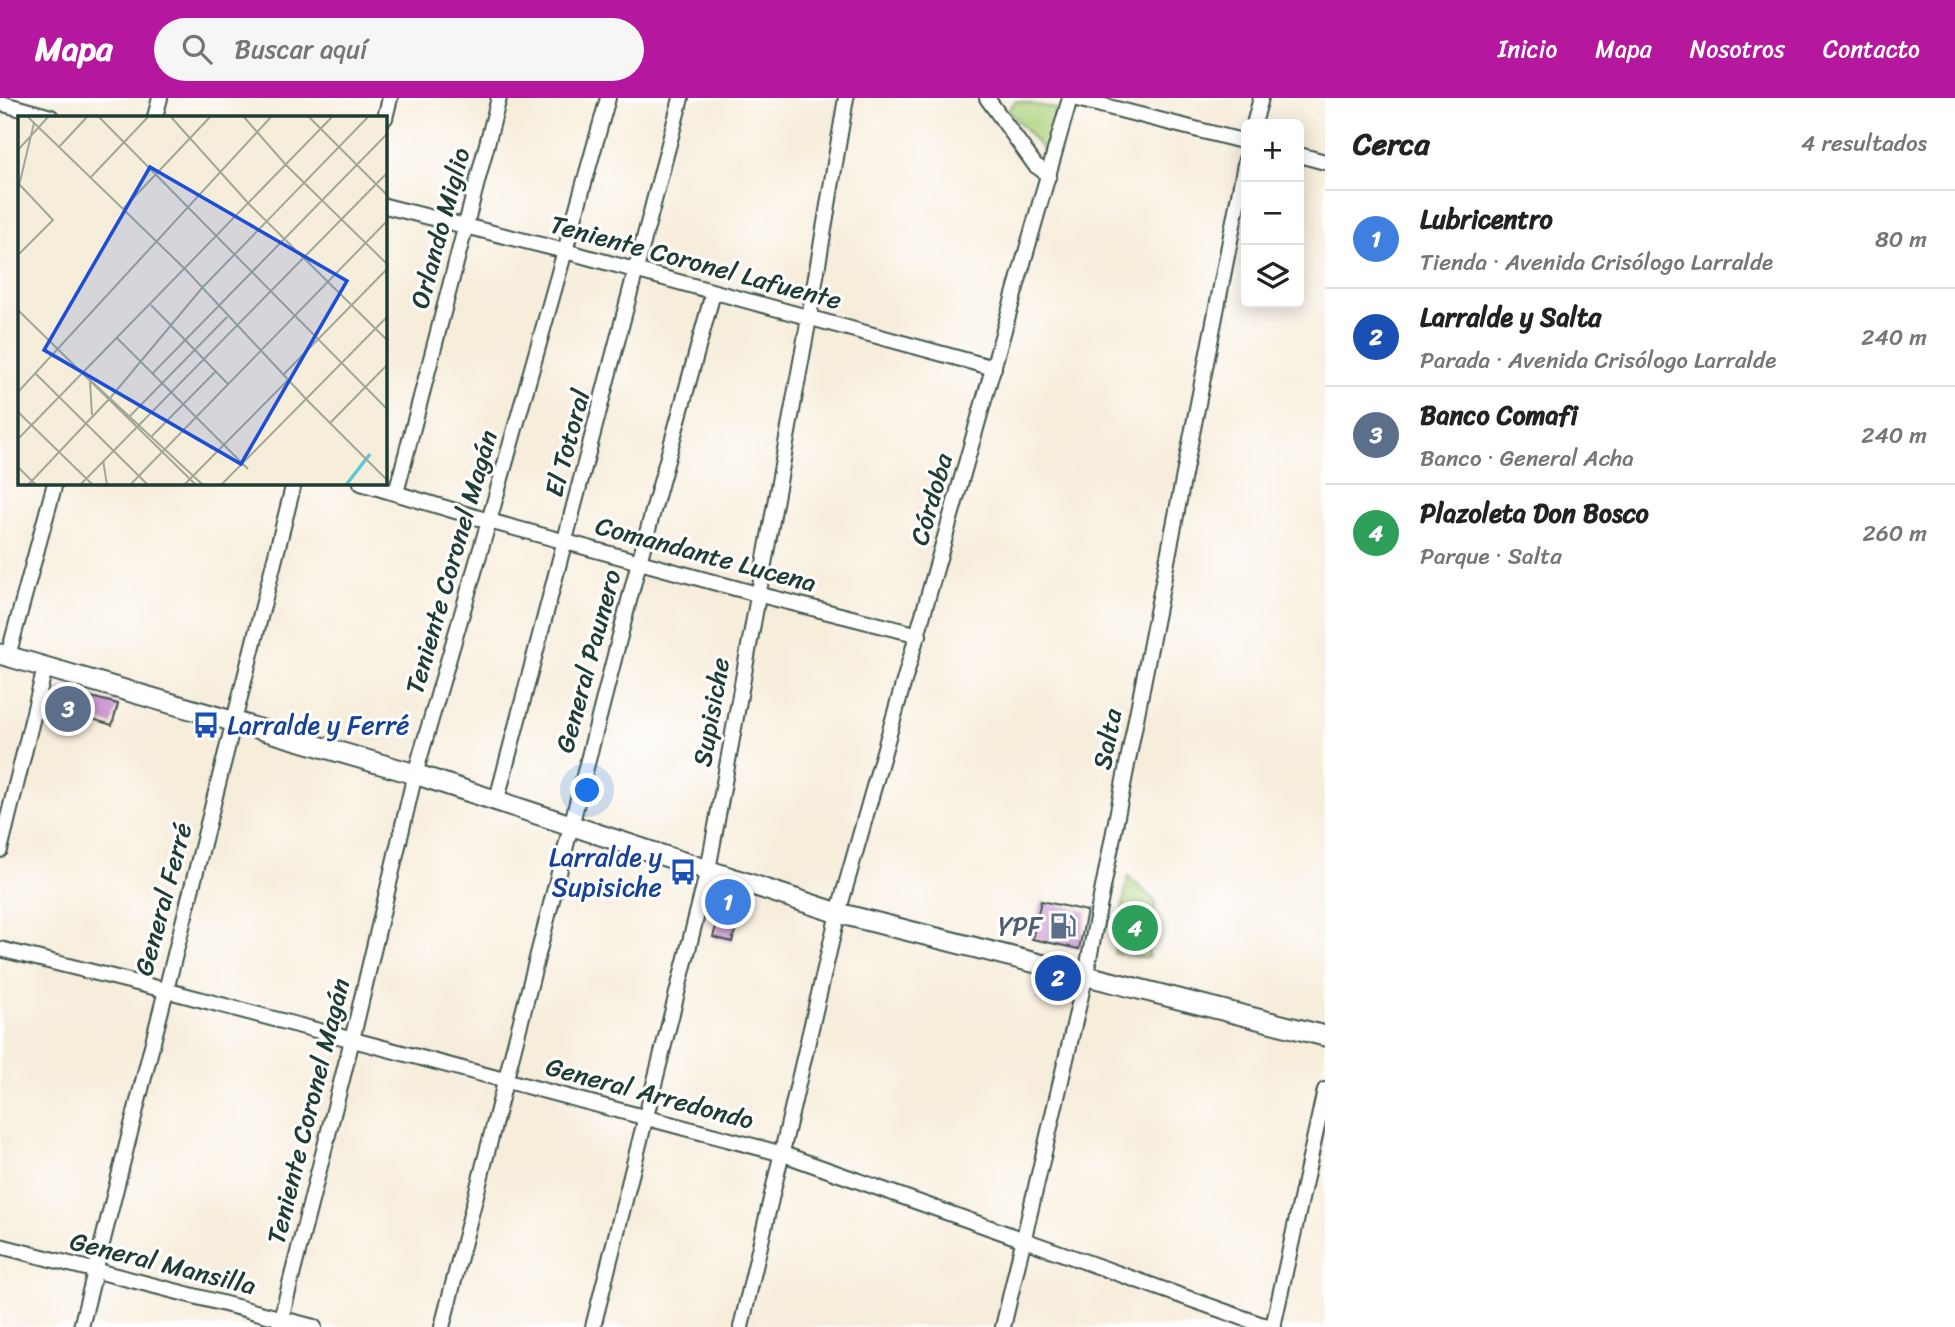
<!DOCTYPE html>
<html lang="es">
<meta charset="utf-8">
<style>
body{margin:0;font-family:Sriracha,sans-serif;background:#f6f6f6;color:#222}
.controls{position:absolute;right:21px;top:21px;display:grid;overflow:hidden;border-radius:10px;box-shadow:0 4px 18px #0003}
.controls button{width:63px;height:63px;display:grid;place-items:center;padding:0;border:0;border-bottom:2px solid #e0e0e0;background:#fff;color:#222;font:35px sans-serif}
.you{position:absolute;left:588px;top:693px;width:24px;height:24px;margin:-18px;border:5px solid #fff;border-radius:50%;background:#1a73e8;box-shadow:0 0 0 10px #1a73e833}
.badge{display:grid;place-items:center;width:46px;height:46px;border-radius:50%;background:#b5179e;color:#fff;font-size:23px;font-weight:700}
.pin{position:absolute;translate:-50% -50%;border:4px solid #fff;box-shadow:0 2px 7px #0006}
.list{margin:0;padding:0;list-style:none}
h2{display:flex;justify-content:space-between;align-items:center;height:91px;margin:0;padding:0 28px;font-size:30px}
h2 small{font-size:23px;font-weight:400;color:#767676}
.list li{display:grid;grid-template-columns:46px 1fr auto;gap:21px;align-items:center;box-sizing:border-box;height:98px;padding:0 28px;border-top:2px solid #e0e0e0}
.list b{display:block;font-size:26px;white-space:nowrap}
.list p{margin:0;font-size:23px;white-space:nowrap;color:#767676}
.list em{font-size:23px;font-style:normal;color:#767676}
.icon{flex:none;width:38px;height:38px;fill:none;stroke:currentColor;stroke-width:2;stroke-linecap:round;stroke-linejoin:round}
.map{position:relative;flex:none;width:1325px;height:1229px;overflow:hidden}
header{display:flex;align-items:center;gap:42px;box-sizing:border-box;height:98px;padding:0 35px;background:#b5179e;color:#fff}
header strong{font-size:33px}
nav{display:flex;gap:38px;margin-inline-start:auto;font-size:24px}
.search{width:490px;height:63px;background:#f6f6f6;display:flex;align-items:center;gap:18px;box-sizing:border-box;padding:0 24px;border-radius:38px;color:#767676;font-size:26px}
main{display:flex}
aside{flex:1;background:#fff}
.map>svg:first-child{display:block}
.green{fill:#acd17a;stroke:#668757;stroke-width:2}
.building{fill:#c98fcd}
.lines{fill:none;stroke-linecap:round;stroke-linejoin:round}
.minor-casing{stroke:#3f574d;stroke-width:18}
.secondary-casing{stroke:#3f574d;stroke-width:23}
.minor{stroke:#fff;stroke-width:14}
.secondary{stroke:#fff;stroke-width:19}
.labels{text-anchor:middle;stroke-width:6;stroke-linejoin:round;paint-order:stroke}
.street-label{font-size:26px;fill:#1f3d34;stroke:#fff}
.transit-label{font-size:26px;fill:#164399;stroke:#fff;text-anchor:start}
.service-label{font-size:26px;fill:#4e5e75;stroke:#fff;text-anchor:end}
.inset-river{fill:none;stroke:#5cc7d5;stroke-width:3.5}
.inset-road{fill:none;stroke:#a1a798;stroke-width:2}
.view{fill:#1d4ed8;fill-opacity:0.15;stroke:#1d4ed8;stroke-width:3.5}
.inset-edge{fill:none;stroke:#1f3d34;stroke-width:3.5}
</style>
<header>
<strong>Mapa</strong>
<div class="search"><svg class="icon" aria-label="search" viewBox="0 0 24 24"><circle cx="10" cy="10" r="6"/><path d="M15 15l6 6"/></svg>Buscar aquí</div>
<nav><a>Inicio</a><a>Mapa</a><a>Nosotros</a><a>Contacto</a></nav>
</header>
<main>
<div class="map">
<svg width="1325" height="1229" viewBox="0 0 1325 1229">
<rect width="100%" height="100%" fill="#fff"/>
<filter id="ink" filterUnits="userSpaceOnUse"><feTurbulence type="fractalNoise" baseFrequency=".0143" numOctaves="2"/><feDisplacementMap in="SourceGraphic" scale="14" xChannelSelector="R" yChannelSelector="G"/><feConvolveMatrix kernelMatrix="1 2 1 2 8 2 1 2 1" color-interpolation-filters="sRGB"/></filter>
<filter id="wash" filterUnits="userSpaceOnUse"><feTurbulence type="fractalNoise" baseFrequency=".00686" numOctaves="4" result="noise"/><feDisplacementMap in="SourceGraphic" scale="28" xChannelSelector="R" yChannelSelector="G"/><feGaussianBlur stdDeviation="1.57" result="paint"/><feColorMatrix in="noise" values="0 0 0 0 0 0 0 0 0 0 0 0 0 0 0 0 0 1.4 0 .05"/><feComposite in="paint" operator="in"/></filter>
<g filter="url(#wash)">
<rect width="100%" height="100%" fill="#f7eddb"/>
<g class="green">
<path d="M1016,3l41,8 -12,43 -37,-42z"/>
<path d="M1128,778l28,26 -8,56 -34,-5z"/>
</g>
<g id="blocks">
<g class="building">
<path d="M60,591l58,15 -6,21 -33,-10 -3,15 -25,-6z"/>
<path d="M724,799l19,5 -11,40 -19,-5z"/>
<path d="M1041,803l46,10 -8,38 -47,-10z"/>
</g>
</g>
</g>
<g filter="url(#ink)">
<use href="#blocks" fill-opacity="0" stroke="#3f574d" stroke-width="2"/>
<g class="lines">
<g class="minor-casing">
<g id="minor">
<path d="M987,0l48,67 14,10"/>
<path d="M1073,0l173,44"/>
<path d="M0,5l51,14"/>
<path d="M155,19l5,-19"/>
<path d="M385,20l5,-20"/>
<path d="M1254,26l7,-26"/>
<path d="M1299,57l26,7"/>
<path d="M385,108l180,45 429,117"/>
<path d="M361,385l128,38 268,73 162,41"/>
<path d="M396,395l103,-395"/>
<path d="M8,558l47,-173"/>
<path d="M497,701l184,-701"/>
<path d="M0,752l45,-182"/>
<path d="M0,851l165,41 618,164 477,170 14,3"/>
<path d="M0,1148l314,81"/>
<path d="M81,1229l213,-844"/>
<path d="M279,1229l73,-287 63,-266 74,-253 119,-423"/>
<path d="M442,1229l197,-765 74,-269"/>
<path d="M593,1229l115,-457 101,-552 37,-220"/>
<path d="M741,1229l97,-414 232,-815"/>
<path d="M1003,1229l83,-353 160,-815"/>
<path d="M1273,1229l52,-237"/>
</g>
</g>
<g class="secondary-casing">
<path id="secondary" d="M0,556l415,120 423,139 487,123"/>
</g>
<use href="#minor" class="minor"/>
<use href="#secondary" class="secondary"/>
</g>
</g>
<defs>
<g id="bus-bare" transform="scale(2.1)"><path d="M-5-6H5V4H4V6H2V4H-2V6H-4V4H-5ZM-3.5-4V0h7V-4ZM-3.5 1.2v1.5H-2V1.2ZM2 1.2v1.5H3.5V1.2Z" fill="#1a4fb4" stroke="#fff" stroke-width="2.5" paint-order="stroke"/></g>
<g id="fuel-bare" transform="scale(2.1)"><path d="M-5.5-6h7V0h2V4h1.3V-2.5L3-4.5l.8-.8L6-3V5H2.5V1h-1V6h-7ZM-4.2-4.7v3.2H.2V-4.7Z" fill="#5c6f8a" stroke="#fff" stroke-width="2.5" paint-order="stroke"/></g>
</defs>
<g fill-rule="evenodd">
<use href="#bus-bare" x="206" y="627"/>
<use href="#bus-bare" x="683" y="774"/>
<use href="#fuel-bare" x="1063" y="828"/>
</g>
<g class="labels">
<g class="street-label">
<text transform="translate(440 130) rotate(-75)" y="9">Orlando Miglio</text>
<text transform="translate(696 164) rotate(15)" y="9">Teniente Coronel Lafuente</text>
<text transform="translate(567 345) rotate(-75)" y="9">El Totoral</text>
<text transform="translate(931 401) rotate(-74)" y="9">Córdoba</text>
<text transform="translate(706 456) rotate(15)" y="9">Comandante Lucena</text>
<text transform="translate(451 464) rotate(-74)" y="9">Teniente Coronel Magán</text>
<text transform="translate(588 563) rotate(-75)" y="9">General Paunero</text>
<text transform="translate(711 614) rotate(-80)" y="9">Supisiche</text>
<text transform="translate(1107 641) rotate(-79)" y="9">Salta</text>
<text transform="translate(163 801) rotate(-75)" y="9">General Ferré</text>
<text transform="translate(650 995) rotate(15)" y="9">General Arredondo</text>
<text transform="translate(308 1013) rotate(-76)" y="9">Teniente Coronel Magán</text>
<text transform="translate(163 1165) rotate(14)" y="9">General Mansilla</text>
</g>
<g class="transit-label">
<text x="227" y="636">Larralde y Ferré</text>
<text x="662" y="768" text-anchor="end">Larralde y<tspan x="662" dy="30">Supisiche</tspan></text>
</g>
<g class="service-label">
<text x="1042" y="837">YPF</text>
</g>
</g>
<g transform="translate(18 18)">
<rect width="369" height="369" fill="#f7eddb"/>
<path class="inset-river" d="M328,369l24,-31"/>
<path class="inset-road" d="M10,1l159,154 120,129M81,1l289,293M153,1l78,87 139,137M226,1l42,48 102,100M291,1l79,79M41,31l28,-30M0,34l30,-33M72,62l58,-61M0,74l16,-67M105,93l87,-92M0,139l35,-35 -34,-36M133,189l77,79M0,194l178,175M99,222l131,131M18,258l112,111M134,258l236,-241M265,259l105,-107M70,262l115,107M72,266l2,33M0,276l253,-275M289,284l81,81M0,296l75,73M112,300l97,-99M312,307l58,-59M134,320l64,-65M0,323l314,-322M85,344l4,25M0,351l18,18M10,369l83,-88 91,-109 166,-171M62,369l308,-313M112,369l258,-265M166,369l104,-105M203,369l167,-169"/>
<path class="view" d="M132,51l197,114 -106,183 -197,-114z"/>
<rect width="369" height="369" class="inset-edge"/>
</g>
</svg>
<div class="controls">
<button>+</button>
<button>−</button>
<button><svg class="icon" aria-label="layers" viewBox="0 0 24 24"><path d="M12 4l9 5-9 5-9-5zM3 14l9 5 9-5"/></svg></button>
</div>
<div class="you"></div>
<div class="pin badge" style="left:728px;top:804px;background:#3f7fe0">1</div>
<div class="pin badge" style="left:1058px;top:880px;background:#1a4fb4">2</div>
<div class="pin badge" style="left:68px;top:611px;background:#5c6f8a">3</div>
<div class="pin badge" style="left:1135px;top:830px;background:#2e9e5b">4</div>
</div>
<aside>
<h2>Cerca<small>4 resultados</small></h2>
<ul class="list">
<li><span class="badge" style="background:#3f7fe0">1</span><div><b>Lubricentro</b><p>Tienda · Avenida Crisólogo Larralde</p></div><em>80 m</em></li>
<li><span class="badge" style="background:#1a4fb4">2</span><div><b>Larralde y Salta</b><p>Parada · Avenida Crisólogo Larralde</p></div><em>240 m</em></li>
<li><span class="badge" style="background:#5c6f8a">3</span><div><b>Banco Comafi</b><p>Banco · General Acha</p></div><em>240 m</em></li>
<li><span class="badge" style="background:#2e9e5b">4</span><div><b>Plazoleta Don Bosco</b><p>Parque · Salta</p></div><em>260 m</em></li>
</ul>
</aside>
</main>
